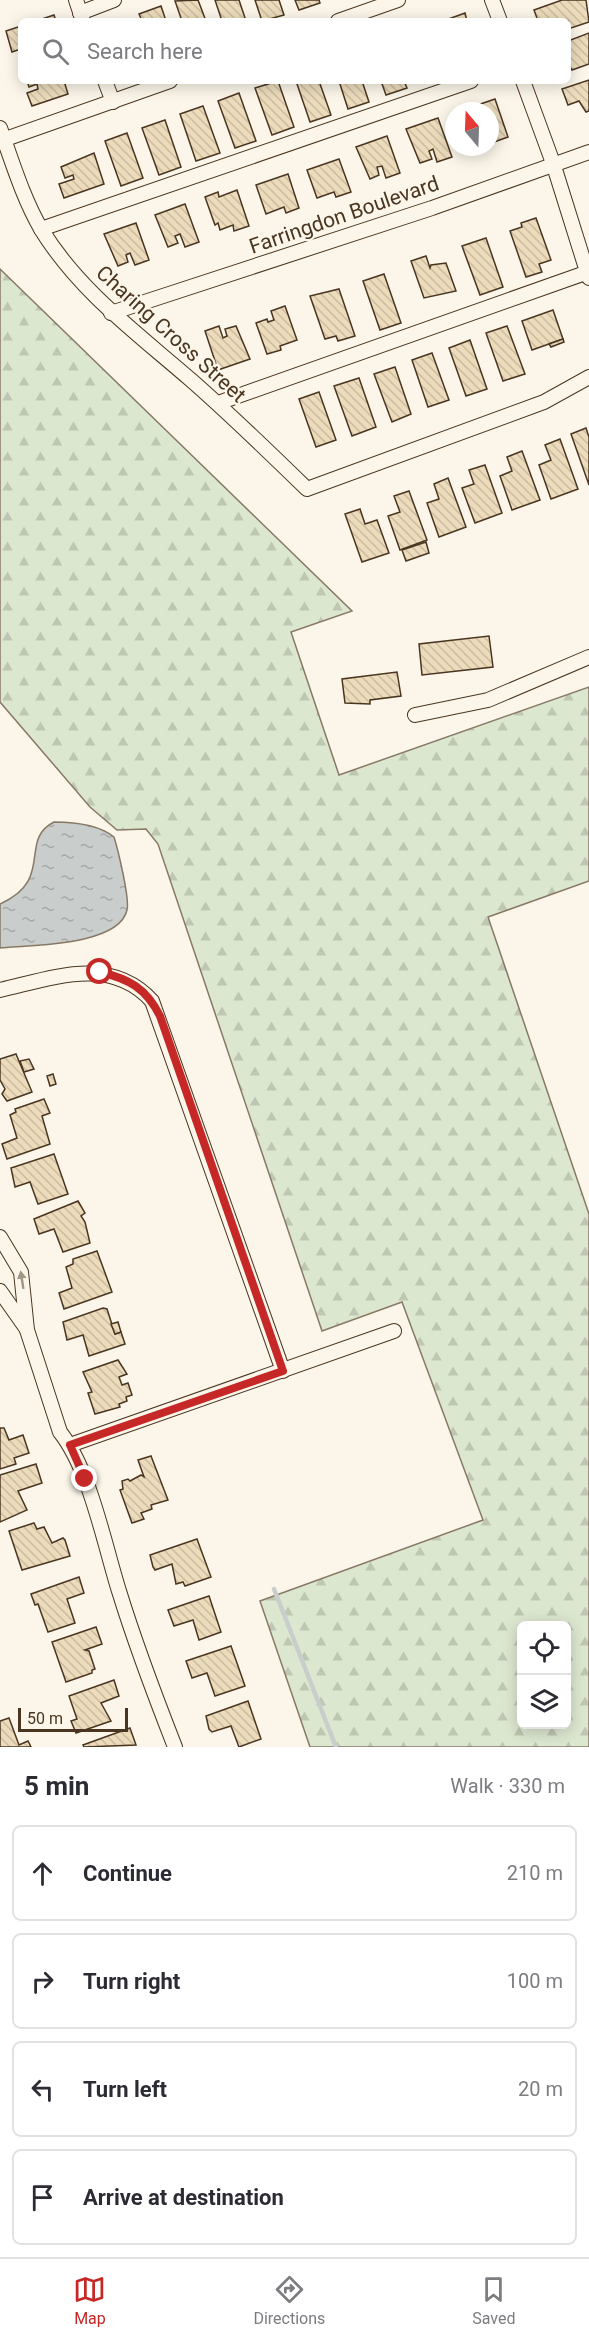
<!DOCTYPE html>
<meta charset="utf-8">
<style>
body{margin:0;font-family:Roboto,sans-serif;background:#f2f2f3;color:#2b2b33}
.controls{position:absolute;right:18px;bottom:18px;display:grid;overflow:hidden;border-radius:9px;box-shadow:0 3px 15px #0003}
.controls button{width:54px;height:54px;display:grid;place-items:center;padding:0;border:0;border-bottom:2px solid #e1e1e2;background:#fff;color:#2b2b33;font:30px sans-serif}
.compass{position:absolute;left:445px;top:102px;width:54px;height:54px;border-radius:50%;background:#fff;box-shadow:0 3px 15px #0003;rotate:341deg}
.scale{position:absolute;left:18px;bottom:15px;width:110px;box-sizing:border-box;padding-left:6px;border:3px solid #4a3520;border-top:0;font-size:16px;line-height:21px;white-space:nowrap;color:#4a3520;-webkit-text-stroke:4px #fbf6e9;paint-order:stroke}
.stop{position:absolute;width:18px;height:18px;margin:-14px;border:4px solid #c62828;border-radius:50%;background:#fff}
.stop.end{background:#c62828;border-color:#fff;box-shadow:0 2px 6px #0008}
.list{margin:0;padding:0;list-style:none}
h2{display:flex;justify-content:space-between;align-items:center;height:78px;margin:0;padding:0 24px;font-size:26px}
h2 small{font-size:20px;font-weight:400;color:#7c7c81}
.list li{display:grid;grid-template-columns:39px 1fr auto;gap:18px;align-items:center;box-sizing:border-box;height:96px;margin:0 12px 12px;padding:0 12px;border:2px solid #e1e1e2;border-radius:9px}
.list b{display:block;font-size:22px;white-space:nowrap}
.list em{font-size:20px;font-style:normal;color:#7c7c81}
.icon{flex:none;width:33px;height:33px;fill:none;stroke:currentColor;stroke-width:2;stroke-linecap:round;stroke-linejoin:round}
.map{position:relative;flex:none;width:589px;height:1747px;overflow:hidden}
.search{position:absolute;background:#fff;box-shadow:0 3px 15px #0003;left:18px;right:18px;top:18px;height:66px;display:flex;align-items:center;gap:15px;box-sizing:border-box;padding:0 21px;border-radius:9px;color:#7c7c81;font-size:22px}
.sheet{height:510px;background:#fff}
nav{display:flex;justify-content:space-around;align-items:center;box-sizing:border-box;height:84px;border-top:2px solid #e1e1e2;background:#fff;font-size:16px;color:#7c7c81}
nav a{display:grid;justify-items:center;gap:3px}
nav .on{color:#c62828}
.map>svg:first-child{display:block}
.forest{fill:url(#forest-firs);stroke:#887966;stroke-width:1.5;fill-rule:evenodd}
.water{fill:url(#water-ripples);stroke:#887966;stroke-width:1.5}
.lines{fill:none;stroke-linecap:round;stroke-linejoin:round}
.stream{stroke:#c9cecd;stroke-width:4.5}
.building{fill:url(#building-back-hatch);stroke:#4a3520;stroke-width:1.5}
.street-casing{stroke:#4a3520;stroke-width:16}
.street{stroke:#fbf6e9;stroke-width:14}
.oneway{fill:#a29684}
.route{stroke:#c62828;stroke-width:8}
.labels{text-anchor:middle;stroke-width:4.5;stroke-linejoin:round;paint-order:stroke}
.street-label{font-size:21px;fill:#4a3520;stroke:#fbf6e9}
</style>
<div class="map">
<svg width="589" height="1747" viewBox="0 0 589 1747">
<defs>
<pattern id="forest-firs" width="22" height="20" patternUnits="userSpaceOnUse" patternTransform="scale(1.5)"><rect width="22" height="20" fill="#dce7d0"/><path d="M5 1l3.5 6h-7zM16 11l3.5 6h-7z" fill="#bec7b2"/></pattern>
<pattern id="water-ripples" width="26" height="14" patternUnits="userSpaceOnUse" patternTransform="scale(1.5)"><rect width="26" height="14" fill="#c9cecd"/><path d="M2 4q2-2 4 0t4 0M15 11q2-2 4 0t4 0" fill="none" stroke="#a5a8a6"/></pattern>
<pattern id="building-back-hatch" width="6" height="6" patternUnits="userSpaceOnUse" patternTransform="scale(1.5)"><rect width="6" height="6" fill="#ecdcbc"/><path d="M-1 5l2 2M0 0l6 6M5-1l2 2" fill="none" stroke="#ccbda1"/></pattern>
</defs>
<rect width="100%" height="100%" fill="#fbf6e9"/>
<path class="forest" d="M0,269l352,342 -61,21 48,143 250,-88v194l-101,36 101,297v533h-279l-50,-146 223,-81 -81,-218 -80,29 -164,-487 -12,-15 -29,1 -27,-23 -90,-105zM522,1626h44v98h-44z"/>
<path class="water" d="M54,822c20,0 45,3 60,15 4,13 16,62 13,73 -8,36 -97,35 -127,38v-44c55,-24 18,-64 54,-82z"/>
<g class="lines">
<path class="stream" d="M274,1589l62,158"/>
</g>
<g class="building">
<path d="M198,0l8,21h-24l-7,-20z"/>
<path d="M215,0h24l7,21h-24z"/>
<path d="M255,0h24l5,15 -22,6z"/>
<path d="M295,0h24l1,3 -21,7z"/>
<path d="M562,0h24l3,22 -21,7v-8h-30l-4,-11z"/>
<path d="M161,6l5,15h-24l-3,-7z"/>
<path d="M465,13l2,8h-24z"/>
<path d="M54,15l2,6h-20z"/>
<path d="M21,26v23l-9,3 -6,-21z"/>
<path d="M589,33v31l-17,6 -4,-6v-23z"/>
<path d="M589,80v31l-3,1 -7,-11 -11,4 -6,-16z"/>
<path d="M27,81h37l4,13 -36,12 -5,-13 11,-4 -1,-5 -8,3z"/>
<path d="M278,81l16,46 -22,8 -17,-47z"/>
<path d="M296,81h23l12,34 -21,7z"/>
<path d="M339,81h23l7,21 -21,7z"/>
<path d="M381,81h23l3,7 -21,7z"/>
<path d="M239,93l17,48 -21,7 -17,-47z"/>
<path d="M495,99l13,38 -14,5 -4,-11v-20l-27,-1z"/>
<path d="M203,106l17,47 -24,8 -16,-47z"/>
<path d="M438,118l14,39 -15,5 -4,-13 -4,2 3,8 -12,4 -14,-34z"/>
<path d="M165,120l16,47 -22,8 -17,-47z"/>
<path d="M127,133l16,45 -22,8 -16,-45z"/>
<path d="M387,136l13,37 -14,5 -4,-12 -5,1 2,8 -9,4 -14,-32z"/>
<path d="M94,153l10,31 -40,14 -5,-14 15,-5 -1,-4 -8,3 -4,-11z"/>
<path d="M339,159l12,33 -15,5 -2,-5 -17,6 -10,-28z"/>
<path d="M288,174l11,34 -13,5 -2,-6 -18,7 -10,-29z"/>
<path d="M237,190l12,36 -15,5 -1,-6 -13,5 -2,-7 -3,2 -10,-28 13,-5 1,5z"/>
<path d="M185,204l14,38 -14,5 -5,-13 -5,2 3,7 -10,4 -13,-32z"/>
<path d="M536,218l15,42 -12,4 3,8 -16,5 -16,-46 12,-4 -1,-4z"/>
<path d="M136,223l13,37 -14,5 -5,-12 -4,2 2,7 -10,4 -14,-32z"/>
<path d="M486,238l17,49 -23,8 -18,-49z"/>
<path d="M426,256l4,12 1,-3 15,-2 10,28 -32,7 -13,-37z"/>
<path d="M384,274l17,49 -21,7 -17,-49z"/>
<path d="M339,289l16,47 -17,5 -2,-5 -11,3 -15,-43z"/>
<path d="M285,306l12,34 -17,6 1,4 -14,4 -11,-31 11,-4 1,3 6,-2 -3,-9z"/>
<path d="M553,310l10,29 -31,11 -10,-29z"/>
<path d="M219,326l4,12 4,-2 -2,-7 11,-3 14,33 -32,11 -13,-39z"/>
<path d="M507,326l18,48 -22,7 -17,-48z"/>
<path d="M563,339l1,3 -13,5 -2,-3z"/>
<path d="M470,340l17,49 -21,7 -17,-48z"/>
<path d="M432,353l17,47 -21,7 -16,-47z"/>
<path d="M395,367l16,47 -19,8 -18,-48z"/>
<path d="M359,378l17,49 -24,9 -18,-50z"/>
<path d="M319,392l17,48 -20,7 -17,-48z"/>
<path d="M586,428l3,9v48l-18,-51z"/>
<path d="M560,439l18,50 -27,10 -12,-34 12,-5 -6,-15z"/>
<path d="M522,451l18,49 -28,10 -12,-34 12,-5 -5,-14z"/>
<path d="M485,465l17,48 -27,10 -13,-35 12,-4 -5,-14z"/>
<path d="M448,478l18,49 -27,10 -12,-34 12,-4 -5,-15z"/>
<path d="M409,491l18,49 -27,10 -12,-34 12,-4 -6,-16z"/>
<path d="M360,509l5,15 12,-4 12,33 -27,9 -17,-48z"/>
<path d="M426,542l3,11 -23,8 -4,-11z"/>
<path d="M489,636l4,31 -71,8 -3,-31z"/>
<path d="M397,672l4,24 -31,4v4l-25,-1 -3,-24z"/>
<path d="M16,1054l16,38 -25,9 -5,-7 3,-5 -5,-9v-21z"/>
<path d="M29,1059l5,10 -10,3 -4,-11z"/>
<path d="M53,1074l3,10 -6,2 -3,-10z"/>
<path d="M44,1099l6,14 -8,3 8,28 -43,15 -5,-15 15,-6 -7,-23 6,-3 -1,-3z"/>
<path d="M54,1154l14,40 -30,10 -8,-22 -15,5 -4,-19z"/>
<path d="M78,1201l7,12 -4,3 4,6 5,21 -27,9 -9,-23 -15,5 -5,-15z"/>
<path d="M97,1251l15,41 -48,17 -5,-16 13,-5 -6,-21 7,-3v-5z"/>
<path d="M103,1308l4,1 8,25 6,-2 4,12 -36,12 -6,-21 -16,5 -4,-18z"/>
<path d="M118,1322l3,10 -6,2 -4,-10z"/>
<path d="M118,1360l9,14 -8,3 3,8 6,-2 4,12 -6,2 1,4 -8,3 1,3 -25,7 -7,-21 4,-1 -9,-20z"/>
<path d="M0,1428h4l5,12 14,-5 6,18 -15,5 2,6 -16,5z"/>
<path d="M151,1456l17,44 -17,5 1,4 -11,4 3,6 -12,4 -12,-33 3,-1 -1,-8 6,-2 2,2 11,-6 3,2 -6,-17z"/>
<path d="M36,1464l6,19 -24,8 9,19 -27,12v-47z"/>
<path d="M34,1523l3,6 7,-2 8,16 11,-5 2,2 5,16 -48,14 -13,-39z"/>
<path d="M197,1539l14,38 -26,9 -2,-4 -7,2 -4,-20 -17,6 -2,-3 -3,-12z"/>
<path d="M79,1577l5,16 -17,6 8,24 -27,9 -10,-28 -3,1 -4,-11z"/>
<path d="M209,1596l12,36 -22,8 -6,-20 -19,6 -6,-16z"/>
<path d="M96,1627l6,17 -17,6 4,1 6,18 -3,1v3l-26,9 -14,-40z"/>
<path d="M231,1646l14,40 -30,10 -8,-23 -15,5 -6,-17z"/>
<path d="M114,1680l5,16 -18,7 10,18 -35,12 -5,-12 6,-2 -8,-23z"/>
<path d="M248,1701l13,38 -22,8 -8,-21 -19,6 -3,-3 -3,-13z"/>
<path d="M9,1718l10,27 9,-4 3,6h-31v-26z"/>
<path d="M130,1728l6,17 -52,2 -1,-2z"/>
</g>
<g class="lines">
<g class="street-casing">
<g id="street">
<path d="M76,0l7,21"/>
<path d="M492,0l8,21"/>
<path d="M80,13l34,-13"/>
<path d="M338,21l60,-21"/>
<path d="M105,81l8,21"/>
<path d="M523,81l30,82 36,115"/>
<path d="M0,128c12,33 23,70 41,101 38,62 96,104 150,151 40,35 78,72 116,109l237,-87 45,-25"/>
<path d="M0,141l170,-60"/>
<path d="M41,229l430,-148"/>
<path d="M111,313l321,-105 157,-56"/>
<path d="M218,403l370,-131"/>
<path d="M415,715l73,-15 101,-43"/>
<path d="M0,990c53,-12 110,-35 152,11l131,370"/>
<path d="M0,1237l21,35 6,58 33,102c30,38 44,111 59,159 16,52 36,105 56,156"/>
<path d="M0,1291l26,37"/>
<path d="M70,1445l324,-114"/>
</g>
</g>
<use href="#street" class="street"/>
</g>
<defs><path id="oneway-solid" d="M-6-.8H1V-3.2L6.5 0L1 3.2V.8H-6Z" transform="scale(1.5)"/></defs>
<use class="oneway" href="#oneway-solid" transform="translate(22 1280) rotate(-99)"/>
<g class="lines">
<path class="route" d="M85,1479l-15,-34 213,-74 -123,-355c-14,-28 -31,-37 -60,-44"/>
</g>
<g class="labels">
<g class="street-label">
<text transform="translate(344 215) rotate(-19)" y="7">Farringdon Boulevard</text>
<text transform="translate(171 334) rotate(42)" y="7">Charing Cross Street</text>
</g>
</g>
</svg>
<div class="controls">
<button><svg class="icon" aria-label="locate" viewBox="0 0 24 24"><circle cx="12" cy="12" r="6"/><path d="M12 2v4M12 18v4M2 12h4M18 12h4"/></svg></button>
<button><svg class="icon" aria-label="layers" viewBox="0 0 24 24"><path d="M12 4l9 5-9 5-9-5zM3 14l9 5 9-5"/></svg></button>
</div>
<svg class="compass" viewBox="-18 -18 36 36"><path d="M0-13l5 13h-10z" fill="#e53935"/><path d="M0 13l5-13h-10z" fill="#7c7c81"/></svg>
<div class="scale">50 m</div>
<div class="stop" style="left:100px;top:972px"></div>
<div class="stop end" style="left:85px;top:1479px"></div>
<div class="search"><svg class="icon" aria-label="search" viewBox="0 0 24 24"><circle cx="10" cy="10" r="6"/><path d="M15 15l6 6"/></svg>Search here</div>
</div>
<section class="sheet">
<h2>5 min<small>Walk · 330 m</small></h2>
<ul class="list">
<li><svg class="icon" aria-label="ahead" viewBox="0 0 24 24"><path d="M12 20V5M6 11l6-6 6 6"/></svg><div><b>Continue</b></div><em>210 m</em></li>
<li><svg class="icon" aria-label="right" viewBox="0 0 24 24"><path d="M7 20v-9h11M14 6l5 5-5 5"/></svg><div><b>Turn right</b></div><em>100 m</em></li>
<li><svg class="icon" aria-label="left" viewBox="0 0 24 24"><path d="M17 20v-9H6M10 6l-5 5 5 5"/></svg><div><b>Turn left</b></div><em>20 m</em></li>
<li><svg class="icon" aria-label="arrive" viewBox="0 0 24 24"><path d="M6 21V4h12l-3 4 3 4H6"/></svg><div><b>Arrive at destination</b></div></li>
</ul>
</section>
<nav>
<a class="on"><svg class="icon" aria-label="map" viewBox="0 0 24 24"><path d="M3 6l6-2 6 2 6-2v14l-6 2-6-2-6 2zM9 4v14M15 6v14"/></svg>Map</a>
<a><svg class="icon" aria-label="directions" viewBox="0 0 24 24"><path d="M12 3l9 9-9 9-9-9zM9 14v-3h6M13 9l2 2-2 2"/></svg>Directions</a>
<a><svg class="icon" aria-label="saved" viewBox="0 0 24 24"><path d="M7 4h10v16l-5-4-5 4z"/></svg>Saved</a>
</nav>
